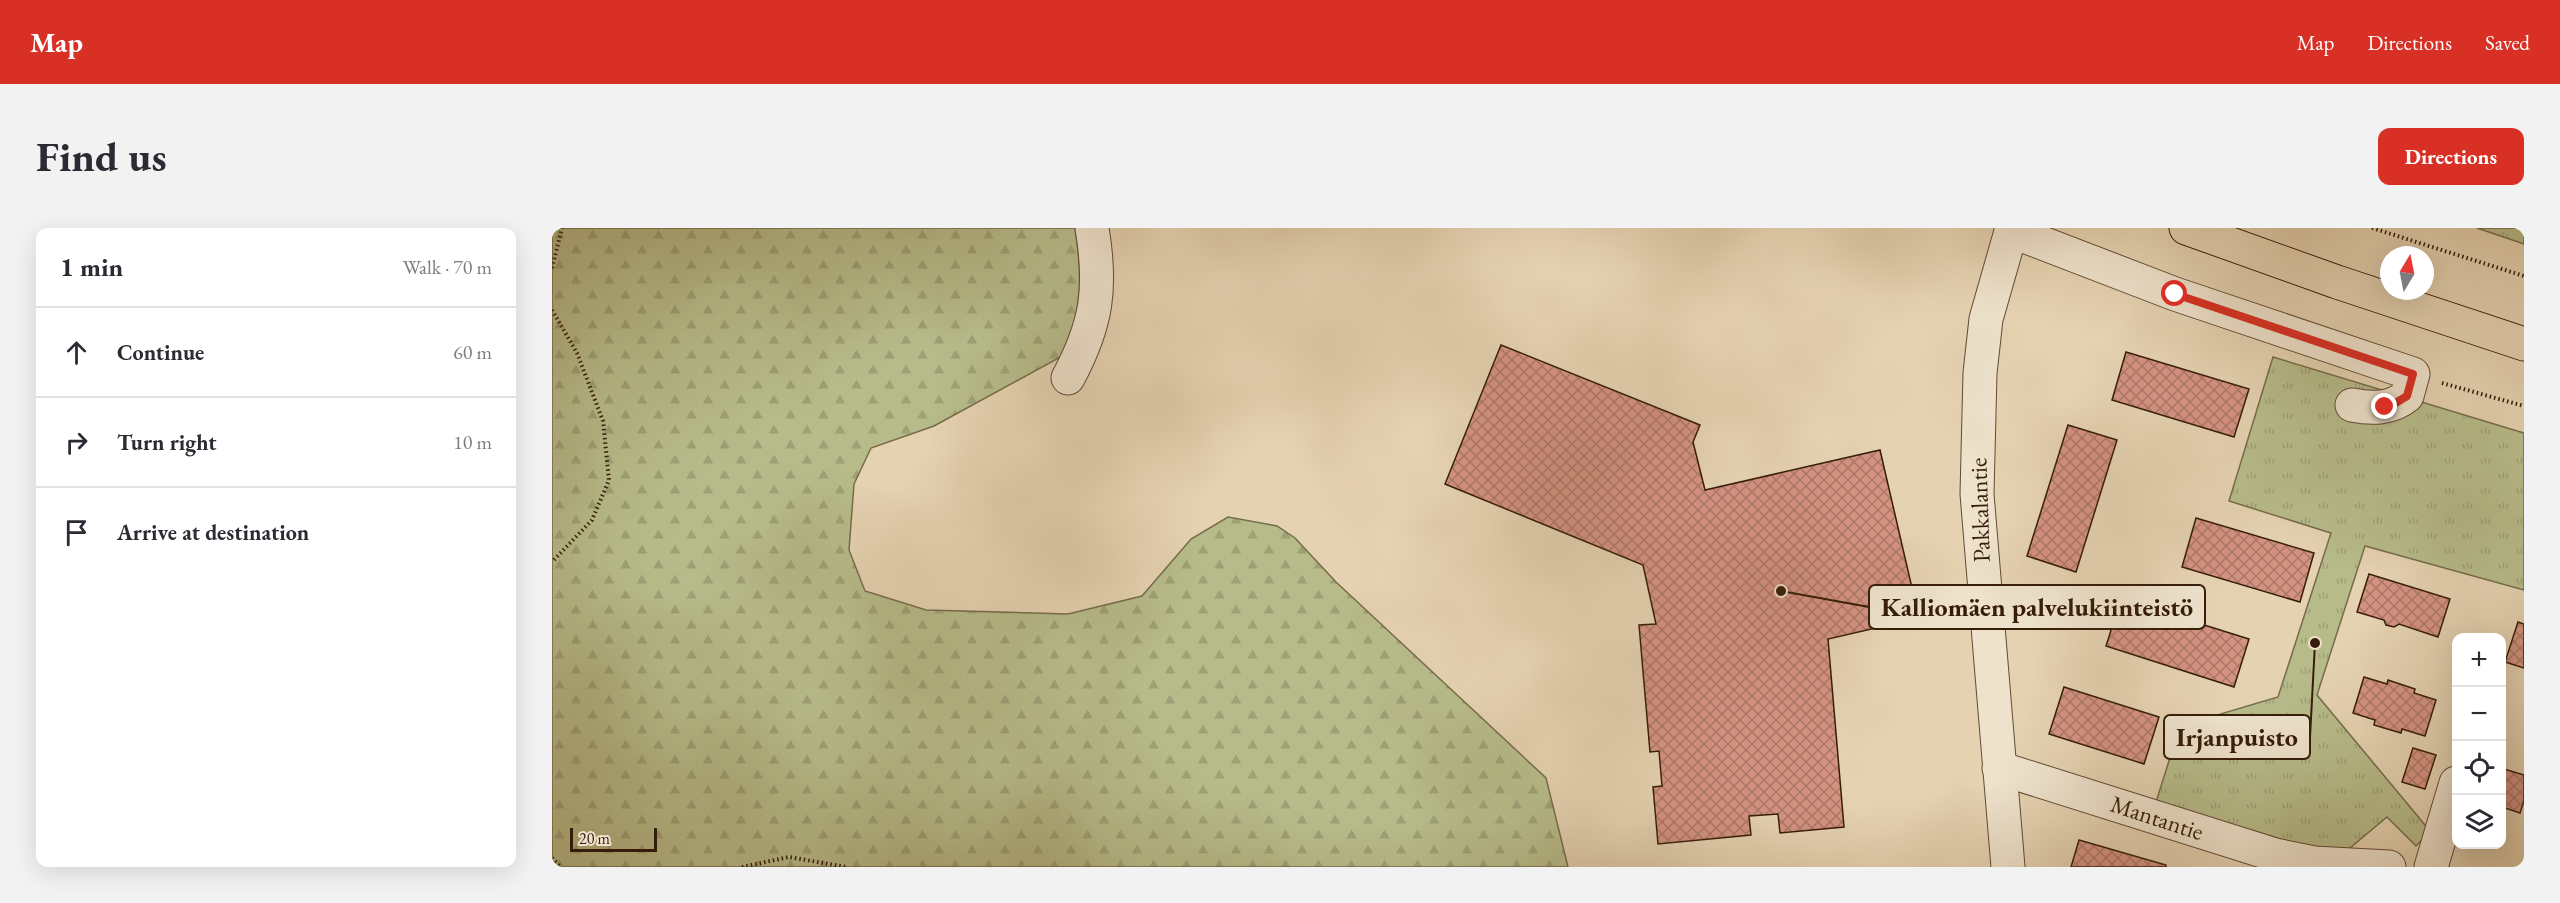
<!DOCTYPE html>
<meta charset="utf-8">
<style>
body{margin:0;font-family:"EB Garamond",serif;background:#f2f2f3;color:#2b2b33}
.controls{position:absolute;right:18px;bottom:18px;display:grid;overflow:hidden;border-radius:12px;box-shadow:0 6px 24px #0002}
.controls button{width:54px;height:54px;display:grid;place-items:center;padding:0;border:0;border-bottom:2px solid #e1e1e2;background:#fff;color:#2b2b33;font:30px sans-serif}
.compass{position:absolute;left:1828px;top:18px;width:54px;height:54px;border-radius:50%;background:#fff;box-shadow:0 6px 24px #0002;rotate:10deg}
.scale{position:absolute;left:18px;bottom:15px;width:87px;box-sizing:border-box;padding-left:6px;border:3px solid #361d0a;border-top:0;font-size:16px;line-height:21px;white-space:nowrap;color:#361d0a;-webkit-text-stroke:4px #eee2cc;paint-order:stroke}
.stop{position:absolute;width:18px;height:18px;margin:-14px;border:4px solid #d93025;border-radius:50%;background:#fff}
.stop.end{background:#d93025;border-color:#fff;box-shadow:0 2px 6px #0008}
.list{margin:0;padding:0;list-style:none}
h2{display:flex;justify-content:space-between;align-items:center;height:78px;margin:0;padding:0 24px;font-size:26px}
h2 small{font-size:20px;font-weight:400;color:#7c7c81}
.list li{display:grid;grid-template-columns:39px 1fr auto;gap:18px;align-items:center;box-sizing:border-box;height:90px;padding:0 24px;border-top:2px solid #e1e1e2}
.list b{display:block;font-size:22px;white-space:nowrap}
.list em{font-size:20px;font-style:normal;color:#7c7c81}
.icon{flex:none;width:33px;height:33px;fill:none;stroke:currentColor;stroke-width:2;stroke-linecap:round;stroke-linejoin:round}
.map{position:relative;flex:none;width:1972px;height:639px;overflow:hidden;border-radius:12px}
header{display:flex;align-items:center;gap:36px;box-sizing:border-box;height:84px;padding:0 30px;background:#d93025;color:#fff}
header strong{font-size:28px}
nav{display:flex;gap:33px;margin-inline-start:auto;font-size:21px}
.intro{display:flex;align-items:center;justify-content:space-between;box-sizing:border-box;height:144px;padding:0 36px}
h1{margin:0;font-size:42px}
.button{padding:15px 27px;border-radius:12px;background:#d93025;color:#fff;font-size:21px;font-weight:700}
main{display:flex;gap:36px;padding:0 36px}
aside{flex:1;background:#fff;border-radius:12px;box-shadow:0 6px 24px #0002}
.map>svg:first-child{display:block}
.grass{fill:url(#grass-tufts);stroke:#766c4a;stroke-width:1.5}
.forest{fill:url(#forest-firs);stroke:#766c4a;stroke-width:1.5}
.building{fill:url(#building-cross-hatch);stroke:#361d0a;stroke-width:1.5}
.lines{fill:none;stroke-linecap:round;stroke-linejoin:round}
.minor-casing{stroke:#624a34;stroke-width:35}
.major-casing{stroke:#361d0a;stroke-width:35}
.path{stroke:#361d0a;stroke-width:4;stroke-dasharray:1.5 3;stroke-linecap:butt}
.minor{stroke:#eee2cc;stroke-width:33}
.major{stroke:#e5d2b1;stroke-width:33}
.route{stroke:#d93025;stroke-width:8}
.labels{text-anchor:middle;stroke-width:4.5;stroke-linejoin:round;paint-order:stroke}
.street-label{font-size:24px;fill:#361d0a;stroke:#eee2cc}
.leader{fill:none;stroke:#361d0a;stroke-width:2}
.callout-dot{fill:#361d0a;stroke:#eee2cc;stroke-width:2}
.callout{fill:#eee2cc;stroke:#361d0a;stroke-width:2}
.callout-label{font-size:26px;text-anchor:middle;font-weight:bold;fill:#361d0a}
</style>
<header>
<strong>Map</strong>
<nav><a>Map</a><a>Directions</a><a>Saved</a></nav>
</header>
<div class="intro"><h1>Find us</h1><a class="button">Directions</a></div>
<main>
<aside>
<h2>1 min<small>Walk · 70 m</small></h2>
<ul class="list">
<li><svg class="icon" aria-label="ahead" viewBox="0 0 24 24"><path d="M12 20V5M6 11l6-6 6 6"/></svg><div><b>Continue</b></div><em>60 m</em></li>
<li><svg class="icon" aria-label="right" viewBox="0 0 24 24"><path d="M7 20v-9h11M14 6l5 5-5 5"/></svg><div><b>Turn right</b></div><em>10 m</em></li>
<li><svg class="icon" aria-label="arrive" viewBox="0 0 24 24"><path d="M6 21V4h12l-3 4 3 4H6"/></svg><div><b>Arrive at destination</b></div></li>
</ul>
</aside>
<div class="map">
<svg width="1972" height="639" viewBox="0 0 1972 639">
<defs>
<pattern id="grass-tufts" width="24" height="20" patternUnits="userSpaceOnUse" patternTransform="scale(1.5)"><rect width="24" height="20" fill="#b7bb8a"/><path d="M3 7l-1-3M5 7V3M7 7l1-3M15 17l-1-3M17 17v-4M19 17l1-3" fill="none" stroke="#9ea076"/></pattern>
<pattern id="forest-firs" width="22" height="20" patternUnits="userSpaceOnUse" patternTransform="scale(1.5)"><rect width="22" height="20" fill="#b7bb8a"/><path d="M5 1l3.5 6h-7zM16 11l3.5 6h-7z" fill="#9ea076"/></pattern>
<pattern id="building-cross-hatch" width="8" height="8" patternUnits="userSpaceOnUse" patternTransform="scale(1.5)"><rect width="8" height="8" fill="#d49281"/><path d="M0 0l8 8M0 8l8-8" fill="none" stroke="#ad7768"/></pattern>
</defs>
<rect width="100%" height="100%" fill="#e5d2b1"/>
<filter id="stains"><feTurbulence type="fractalNoise" baseFrequency=".00333" numOctaves="4"/><feColorMatrix values="0 0 0 0 .2 0 0 0 0 .09 0 0 0 0 .02 0 0 0 .5 -.17"/></filter>
<radialGradient id="worn" r=".72"><stop offset=".6" stop-color="#630" stop-opacity="0"/><stop offset="1" stop-color="#630" stop-opacity=".3"/></radialGradient>
<g class="grass">
<path d="M1925,0h47v16z"/>
<path d="M1721,129l251,76v157l-159,-44 -48,149 113,136 -14,15 -29,-29 -43,36 -40,-7 -148,-44 24,-76 98,-29 53,-164 -102,-32z"/>
</g>
<path class="forest" d="M0,0h523c8,52 6,76 -9,126l-132,72 -63,22 -17,36 -5,66 16,41 61,19 142,4 74,-18 49,-57 37,-22 49,9 18,12 41,44 210,196 22,89h-1016z"/>
<g class="building">
<path d="M949,117l199,80 -7,17 12,48 175,-40 39,168 -91,21 16,188 -64,6 -2,-19 -29,2 2,19 -93,9 -5,-57 9,-1 -3,-35 -9,1 -11,-127 17,-1 -13,-59 -198,-81z"/>
<path d="M1574,124l123,37 -15,48 -122,-37z"/>
<path d="M1516,197l49,15 -41,132 -49,-16z"/>
<path d="M1644,290l118,35 -14,49 -118,-35z"/>
<path d="M1817,346l81,25 -12,38 -39,-13 -5,3 -8,-2 -2,-5 -27,-8z"/>
<path d="M1569,371l128,40 -15,48 -128,-41z"/>
<path d="M1966,394l6,2v44l-19,-6z"/>
<path d="M1812,449l23,7 1,-4 27,9 -1,4 22,7 -11,36 -23,-7 -1,4 -27,-8 1,-5 -22,-7z"/>
<path d="M1512,459l95,30 -15,47 -95,-30z"/>
<path d="M1861,520l23,7 -11,34 -23,-7z"/>
<path d="M1952,541l20,6v26l-4,12 -18,-6v-29z"/>
<path d="M1527,612l87,25v2h-95z"/>
</g>
<g class="lines">
<g class="minor-casing">
<g id="minor">
<path d="M1459,3l164,63 238,80 -6,22c-16,13 -35,13 -55,9"/>
<path d="M516,150c29,-54 34,-90 24,-150"/>
<path d="M1447,540l276,87 39,8 75,4"/>
<path d="M1456,639l-31,-373 3,-121 6,-54 26,-91"/>
<path d="M1879,639l25,-84"/>
</g>
</g>
<g class="major-casing">
<path id="major" d="M1634,0l151,54 187,62"/>
</g>
<g class="path">
<path d="M1820,0l152,48"/>
<path d="M0,40l10,-40"/>
<path d="M0,82l25,43 26,68 6,59 -17,40 -40,42"/>
<path d="M1890,155l82,23"/>
<path d="M0,630l9,9"/>
<path d="M190,639l47,-10 57,10"/>
</g>
<use href="#minor" class="minor"/>
<use href="#major" class="major"/>
</g>
<g class="lines">
<path class="route" d="M1623,66l238,80 -6,22 -13,8 -9,3"/>
</g>
<g class="labels">
<g class="street-label">
<text transform="translate(1428 282) rotate(-92)" y="8">Pakkalantie</text>
<text transform="translate(1605 590) rotate(18)" y="8">Mantantie</text>
</g>
</g>
<path class="leader" d="M1229 363L1317 379M1763 415L1758 509"/>
<g class="callout-dot">
<circle cx="1229" cy="363" r="6"/>
<circle cx="1763" cy="415" r="6"/>
</g>
<g class="callout">
<rect x="1317" y="357" width="336" height="44" rx="6"/>
<rect x="1612" y="487" width="146" height="44" rx="6"/>
</g>
<g class="callout-label">
<text x="1485" y="388">Kalliomäen palvelukiinteistö</text>
<text x="1685" y="518">Irjanpuisto</text>
</g>
<rect width="100%" height="100%" filter="url(#stains)"/>
<rect width="100%" height="100%" fill="url(#worn)"/>
</svg>
<div class="controls">
<button>+</button>
<button>−</button>
<button><svg class="icon" aria-label="locate" viewBox="0 0 24 24"><circle cx="12" cy="12" r="6"/><path d="M12 2v4M12 18v4M2 12h4M18 12h4"/></svg></button>
<button><svg class="icon" aria-label="layers" viewBox="0 0 24 24"><path d="M12 4l9 5-9 5-9-5zM3 14l9 5 9-5"/></svg></button>
</div>
<svg class="compass" viewBox="-18 -18 36 36"><path d="M0-13l5 13h-10z" fill="#e53935"/><path d="M0 13l5-13h-10z" fill="#7c7c81"/></svg>
<div class="scale">20 m</div>
<div class="stop" style="left:1623px;top:66px"></div>
<div class="stop end" style="left:1833px;top:179px"></div>
</div>
</main>
